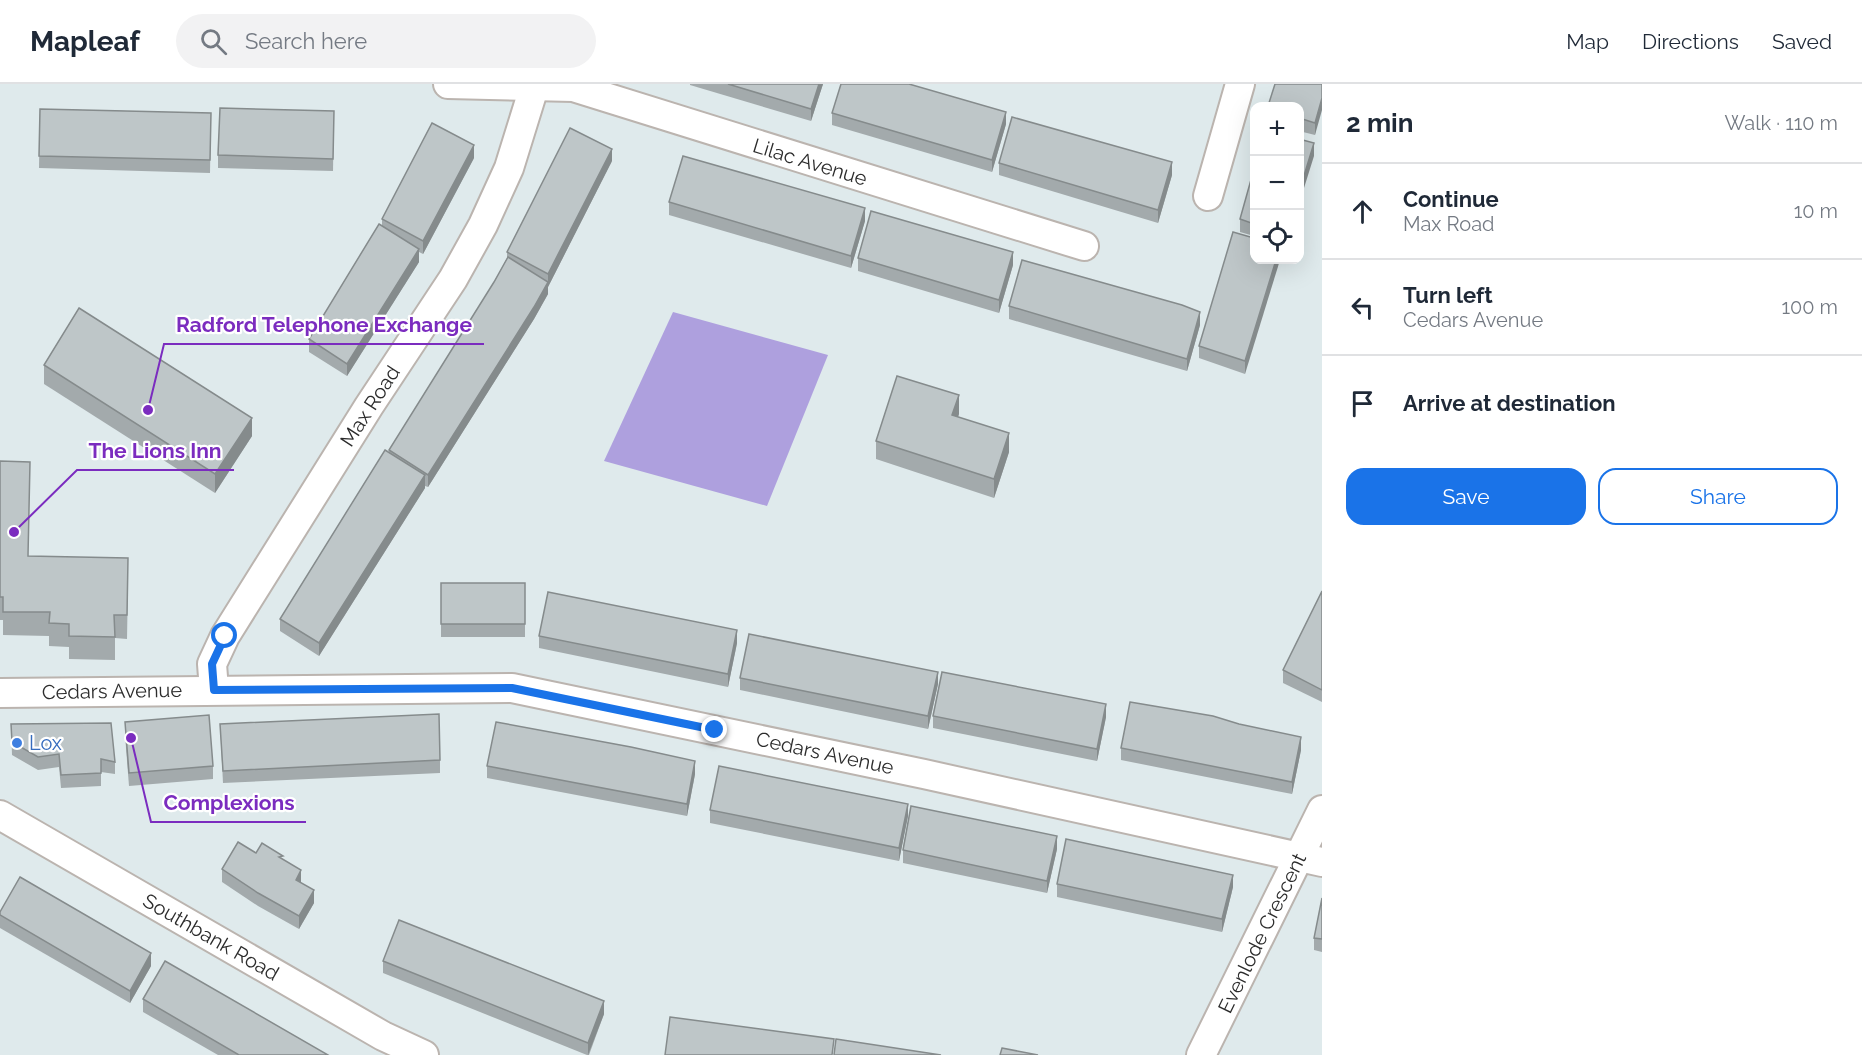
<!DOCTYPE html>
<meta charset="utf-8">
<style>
body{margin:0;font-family:Raleway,sans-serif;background:#f2f2f3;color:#1f2937}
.controls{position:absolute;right:18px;top:18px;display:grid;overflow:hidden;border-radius:12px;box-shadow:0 6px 24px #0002}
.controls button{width:54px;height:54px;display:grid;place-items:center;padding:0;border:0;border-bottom:2px solid #e0e1e3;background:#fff;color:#1f2937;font:30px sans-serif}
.stop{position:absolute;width:18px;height:18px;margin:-14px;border:4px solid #1a73e8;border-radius:50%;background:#fff}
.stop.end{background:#1a73e8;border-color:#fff;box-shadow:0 2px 6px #0008}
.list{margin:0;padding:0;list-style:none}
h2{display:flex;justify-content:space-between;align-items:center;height:78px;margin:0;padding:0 24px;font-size:26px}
h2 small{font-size:20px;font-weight:400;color:#747a83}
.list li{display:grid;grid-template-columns:39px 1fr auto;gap:18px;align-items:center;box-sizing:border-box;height:96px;padding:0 24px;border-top:2px solid #e0e1e3}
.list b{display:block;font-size:22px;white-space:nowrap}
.list p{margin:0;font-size:20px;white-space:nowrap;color:#747a83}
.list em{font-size:20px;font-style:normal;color:#747a83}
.actions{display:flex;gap:12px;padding:18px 24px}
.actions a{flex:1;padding:14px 0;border:2px solid #1a73e8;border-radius:18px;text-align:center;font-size:21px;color:#1a73e8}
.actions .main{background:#1a73e8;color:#fff}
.icon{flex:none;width:33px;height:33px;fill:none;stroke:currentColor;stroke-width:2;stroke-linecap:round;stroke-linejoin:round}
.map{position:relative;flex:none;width:1322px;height:971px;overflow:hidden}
header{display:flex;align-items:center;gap:36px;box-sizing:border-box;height:84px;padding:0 30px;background:#fff;border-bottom:2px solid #e0e1e3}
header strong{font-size:28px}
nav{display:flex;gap:33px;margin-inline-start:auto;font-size:21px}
.search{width:420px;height:54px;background:#f2f2f3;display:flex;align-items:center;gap:15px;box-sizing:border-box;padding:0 21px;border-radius:33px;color:#747a83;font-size:22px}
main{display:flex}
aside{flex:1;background:#fff}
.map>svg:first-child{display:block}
.green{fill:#aea0de}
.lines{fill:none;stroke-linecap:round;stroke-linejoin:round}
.minor-casing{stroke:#bbb4af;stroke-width:32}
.minor{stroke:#fff;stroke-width:28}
.wall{fill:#a3aaac}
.shaded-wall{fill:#858b8c}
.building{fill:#bec6c8;stroke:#858b8c;stroke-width:1.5}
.route{stroke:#1a73e8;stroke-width:8}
.shop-dot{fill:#3f7fe0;stroke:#fff;stroke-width:2}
.labels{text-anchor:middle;stroke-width:4.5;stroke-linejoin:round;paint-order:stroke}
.street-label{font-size:20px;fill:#2c2c2c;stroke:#fff}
.shop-label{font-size:20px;fill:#366cbe;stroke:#fff;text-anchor:start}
.leader{fill:none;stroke:#7b2cbf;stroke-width:2}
.callout-dot{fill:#7b2cbf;stroke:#fff;stroke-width:2}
.callout-label{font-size:21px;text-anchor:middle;font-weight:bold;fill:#7b2cbf;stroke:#fff;stroke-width:4.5;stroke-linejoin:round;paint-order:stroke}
</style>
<header>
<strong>Mapleaf</strong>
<div class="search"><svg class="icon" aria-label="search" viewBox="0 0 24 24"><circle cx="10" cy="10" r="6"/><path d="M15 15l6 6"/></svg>Search here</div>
<nav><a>Map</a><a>Directions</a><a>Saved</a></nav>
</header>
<main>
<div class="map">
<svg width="1322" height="971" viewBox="0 0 1322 971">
<rect width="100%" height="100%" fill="#dfeaec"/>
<path class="green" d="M673,228l155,43 -61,151 -163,-45z"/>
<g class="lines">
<g class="minor-casing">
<g id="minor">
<path d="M448,0l125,3 511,159"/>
<path d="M1208,112l32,-112"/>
<path d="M214,606l-2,-26 13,-28 144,-230 84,-127 30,-54 26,-57 26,-84"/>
<path d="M0,609l512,-5 412,86 398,88"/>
<path d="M0,731l383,221 41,19"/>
<path d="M1201,971l121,-245"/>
</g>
</g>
<use href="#minor" class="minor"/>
</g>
<g class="wall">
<path d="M690,0h133l-12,37 -121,-36z"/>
<path d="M1322,0l-7,51 -16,-4v-25z"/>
<path d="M40,25l171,4 -1,60 -171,-5z"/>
<path d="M334,27l-1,60 -115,-3v-13z"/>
<path d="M832,29l174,11 -14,48 -160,-47z"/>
<path d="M474,74l-51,96 -4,-2v10l-72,114 -38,-24v-13l73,-113v-7z"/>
<path d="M612,77l-64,126v7l-14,25 -106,168 -3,-1v2l-106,168 -39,-25v-12l109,-166v-3l105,-168 13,-24v-6z"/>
<path d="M999,79l173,12 -14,48 -159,-48z"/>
<path d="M1254,85v67l-14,-4v-13z"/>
<path d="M669,118l196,19 -14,47 -182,-53z"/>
<path d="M1254,154l-9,136 -46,-16v-12z"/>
<path d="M858,174l155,7 -14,48 -141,-42z"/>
<path d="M1009,222l191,19 -13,46 -178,-52z"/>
<path d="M44,281l208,71 -37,57 -171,-109z"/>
<path d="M959,330l-1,3 51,35 -15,46 -118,-39v-18z"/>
<path d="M0,377l28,95 100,25 -1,58 -12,-1v22l-46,-1v-12l-20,-1v-10l-46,-1v-15h-3z"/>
<rect x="441" y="499" width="84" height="54"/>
<path d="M1322,507v111l-39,-19v-13z"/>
<path d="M539,552l198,7 -9,44 -189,-39z"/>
<path d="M740,594l198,6 -10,45 -188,-39z"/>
<path d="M933,632l173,1 -9,44 -164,-33z"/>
<path d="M125,638l88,44v13l-84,7 -4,-51z"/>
<path d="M11,640l104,38v12l-14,-2v14l-40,2 -2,-21 -21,3 -26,-15z"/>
<path d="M220,640l220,36v13l-217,10z"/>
<path d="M1121,664l180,2 -9,44 -171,-34z"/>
<path d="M487,682l208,8 -8,42 -200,-38z"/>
<path d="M710,726l198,6 -9,45 -189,-38z"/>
<path d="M1057,765l-10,44 -144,-30v-13z"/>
<path d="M256,769l27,6 18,24 13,20 -15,26 -41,-23 -36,-24v-13z"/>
<path d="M1057,800l176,3 -11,45 -165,-35z"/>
<path d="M1322,814v54l-8,-2v-12z"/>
<path d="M0,828l151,54 -21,37 -130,-75z"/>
<path d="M383,877l221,53 -15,41h-2l-204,-82z"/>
<path d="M143,915l185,56h-110l-75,-43z"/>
</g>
<g class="shaded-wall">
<path d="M819,0h4l-12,37v-12z"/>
<path d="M1322,14v12l-7,25v-12z"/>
<path d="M1006,28v12l-14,48v-12z"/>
<path d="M1314,59v13l-15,48v-12z"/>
<path d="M474,61v13l-51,96v-13z"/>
<path d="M612,65v12l-64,126v-13z"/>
<path d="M1172,78v13l-14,48v-13z"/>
<path d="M865,124v13l-14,47v-12z"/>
<path d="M419,165v13l-72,114v-12z"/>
<path d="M1013,168v13l-14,48v-13z"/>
<path d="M1276,176h4l-35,114v-13z"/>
<path d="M548,198v12l-14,25 -106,168v-12z"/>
<path d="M1200,228v13l-13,46v-12z"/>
<path d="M959,311v19l-7,19v-18z"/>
<path d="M252,334v18l-37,57v-19z"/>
<path d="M1009,349v19l-15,46v-19z"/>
<path d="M425,391v13l-106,168v-13z"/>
<path d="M737,546v13l-9,44v-13z"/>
<path d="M938,588v12l-10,45v-13z"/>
<path d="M1106,620v13l-9,44v-12z"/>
<path d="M1301,653v13l-9,44v-12z"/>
<path d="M695,677v13l-8,42v-12z"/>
<path d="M908,720v12l-9,45v-13z"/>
<path d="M1057,752v13l-10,44v-12z"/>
<path d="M301,786v13l-5,-3z"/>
<path d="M1233,791v12l-11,45v-13z"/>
<path d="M314,806v13l-15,26v-13z"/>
<path d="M151,869v13l-21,37v-12z"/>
<path d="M604,917v13l-16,41v-12z"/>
</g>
<g class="building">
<path d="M728,0h91l-8,25z"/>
<path d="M841,0h68l97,28 -14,48 -160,-47z"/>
<path d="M1275,0h47v14l-7,25 -16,-5v-12h-31z"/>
<path d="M220,24l114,3 -1,48 -115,-4z"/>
<path d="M40,25l171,4 -1,47 -171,-4z"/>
<path d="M1012,33l160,45 -14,48 -159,-47z"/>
<path d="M432,39l42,22 -51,96 -41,-22z"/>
<path d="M570,44l42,21 -64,125 -41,-22z"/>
<path d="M1299,55l15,4 -15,49z"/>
<path d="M683,72l182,52 -14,48 -182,-54z"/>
<path d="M1254,85v55l-14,-5z"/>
<path d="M871,127l142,41 -14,48 -141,-42z"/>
<path d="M379,140l40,25 -72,115 -38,-25z"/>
<path d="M1233,148l21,6v22h22l-31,101 -46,-15z"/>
<path d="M508,173l40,25 -14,25 -106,168 -39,-25 105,-168z"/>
<path d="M1022,176l160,45 18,7 -13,47 -178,-53z"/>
<path d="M79,224l173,110 -37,56 -171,-109z"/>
<path d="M897,292l62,19 -7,20 57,18 -15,46 -118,-38z"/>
<path d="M385,366l40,25 -106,168 -39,-24z"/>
<path d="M0,377l30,1 -2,94 100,2 -1,57h-13l1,22 -46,-1v-12l-20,-1 1,-11h-47v-15h-3z"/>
<rect x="441" y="499" width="84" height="41"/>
<path d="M1322,507v99l-39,-20z"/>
<path d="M548,508l189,38 -9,44 -189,-38z"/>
<path d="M749,550l189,38 -10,44 -188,-38z"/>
<path d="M942,588l164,32 -9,45 -164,-33z"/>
<path d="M1130,618l83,14 26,8 62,13 -9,45 -171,-34z"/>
<path d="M439,630l1,46 -217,11 -3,-47z"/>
<path d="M209,631l4,51 -84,7 -4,-51z"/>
<path d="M496,638l135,25 64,14 -8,43 -200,-38z"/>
<path d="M111,639l4,39 -14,-3v14l-40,2 -2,-21 -21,3 -26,-15 -1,-18z"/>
<path d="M719,682l189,38 -9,44 -189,-38z"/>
<path d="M911,722l146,30 -10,45 -144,-31z"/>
<path d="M1066,755l167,36 -11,44 -165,-35z"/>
<path d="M238,758l18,11 6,-10 21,13 -4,1 22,13 -5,10 18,10 -15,26 -41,-23 -36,-24z"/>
<path d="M20,793l131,76 -21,38 -130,-76v-3z"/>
<path d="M1322,814v41l-8,-1z"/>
<path d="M399,836l205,81 -16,42 -205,-82z"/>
<path d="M165,877l163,94h-89l-96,-56z"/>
<path d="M670,933l164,22 -2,16h-167z"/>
<path d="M836,955l105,16h-107z"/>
<path d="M1002,964l36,7h-38z"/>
</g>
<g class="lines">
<path class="route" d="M225,552l-13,28 2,26 298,-2 203,42"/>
</g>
<circle class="shop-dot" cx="17" cy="659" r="6"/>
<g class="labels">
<g class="street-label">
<text transform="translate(810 78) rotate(17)" y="7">Lilac Avenue</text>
<text transform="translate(370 322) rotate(-57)" y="7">Max Road</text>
<text transform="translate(112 607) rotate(-1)" y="7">Cedars Avenue</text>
<text transform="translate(825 669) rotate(12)" y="7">Cedars Avenue</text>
<text transform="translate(1262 849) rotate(-64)" y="7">Evenlode Crescent</text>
<text transform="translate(211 853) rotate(30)" y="7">Southbank Road</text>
</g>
<g class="shop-label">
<text x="29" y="666">Lox</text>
</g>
</g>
<path class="leader" d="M148 326L164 260H484M14 448L77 386H234M131 654L151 738H306"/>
<g class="callout-dot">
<circle cx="148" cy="326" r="6"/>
<circle cx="14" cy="448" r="6"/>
<circle cx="131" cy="654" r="6"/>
</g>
<g class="callout-label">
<text x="324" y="248">Radford Telephone Exchange</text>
<text x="155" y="374">The Lions Inn</text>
<text x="229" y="726">Complexions</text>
</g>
</svg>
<div class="controls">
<button>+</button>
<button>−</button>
<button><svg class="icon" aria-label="locate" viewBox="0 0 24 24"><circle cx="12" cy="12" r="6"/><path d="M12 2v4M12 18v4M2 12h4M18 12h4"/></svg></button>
</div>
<div class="stop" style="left:225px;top:552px"></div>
<div class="stop end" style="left:715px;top:646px"></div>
</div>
<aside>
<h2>2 min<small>Walk · 110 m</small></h2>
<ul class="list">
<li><svg class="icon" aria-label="ahead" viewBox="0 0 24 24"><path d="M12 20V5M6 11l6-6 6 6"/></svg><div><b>Continue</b><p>Max Road</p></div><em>10 m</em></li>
<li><svg class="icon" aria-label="left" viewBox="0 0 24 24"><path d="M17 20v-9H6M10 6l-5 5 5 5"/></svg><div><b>Turn left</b><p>Cedars Avenue</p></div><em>100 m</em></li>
<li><svg class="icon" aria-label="arrive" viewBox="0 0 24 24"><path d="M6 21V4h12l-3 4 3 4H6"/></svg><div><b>Arrive at destination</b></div></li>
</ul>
<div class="actions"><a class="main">Save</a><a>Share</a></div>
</aside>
</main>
